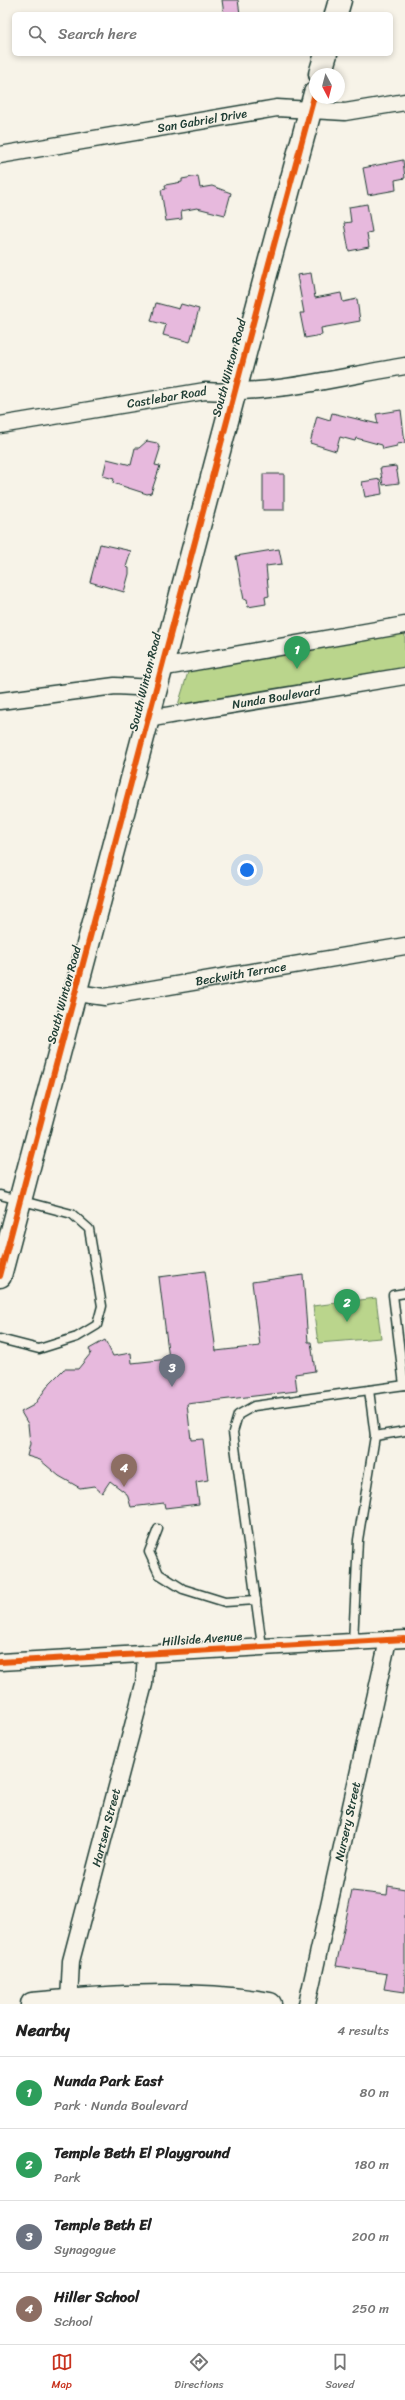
<!DOCTYPE html>
<meta charset="utf-8">
<style>
body{margin:0;font-family:Sriracha,sans-serif;background:#f6f6f6;color:#222}
.compass{position:absolute;left:309px;top:68px;width:36px;height:36px;border-radius:50%;background:#fff;box-shadow:0 2px 6px #0003;rotate:173deg}
.you{position:absolute;left:247px;top:870px;width:14px;height:14px;margin:-10px;border:3px solid #fff;border-radius:50%;background:#1a73e8;box-shadow:0 0 0 6px #1a73e833}
.badge{display:grid;place-items:center;width:26px;height:26px;border-radius:50%;background:#c8321e;color:#fff;font-size:13px;font-weight:700}
.pin{position:absolute;translate:-50% -33px;filter:drop-shadow(0 1px 2px #0008)}
.pin::after{content:'';position:absolute;top:21px;width:14px;height:12px;background:inherit;clip-path:polygon(0 0,100% 0,50% 100%)}
.list{margin:0;padding:0;list-style:none}
h2{display:flex;justify-content:space-between;align-items:center;height:52px;margin:0;padding:0 16px;font-size:17px}
h2 small{font-size:13px;font-weight:400;color:#767676}
.list li{display:grid;grid-template-columns:26px 1fr auto;gap:12px;align-items:center;box-sizing:border-box;height:72px;padding:0 16px;border-top:1px solid #e0e0e0}
.list b{display:block;font-size:15px;white-space:nowrap}
.list p{margin:0;font-size:13px;white-space:nowrap;color:#767676}
.list em{font-size:13px;font-style:normal;color:#767676}
.icon{flex:none;width:22px;height:22px;fill:none;stroke:currentColor;stroke-width:2;stroke-linecap:round;stroke-linejoin:round}
.map{position:relative;flex:none;width:405px;height:2004px;overflow:hidden}
.search{position:absolute;background:#fff;box-shadow:0 2px 6px #0003;left:12px;right:12px;top:12px;height:44px;display:flex;align-items:center;gap:10px;box-sizing:border-box;padding:0 14px;border-radius:6px;color:#767676;font-size:15px}
.sheet{height:340px;background:#fff}
nav{display:flex;justify-content:space-around;align-items:center;box-sizing:border-box;height:56px;border-top:1px solid #e0e0e0;background:#fff;font-size:11px;color:#767676}
nav a{display:grid;justify-items:center;gap:2px}
nav .on{color:#c8321e}
.map>svg:first-child{display:block}
.green{fill:#bad58c;stroke:#6c8960}
.building{fill:#e7b9dd;stroke:#1f3d34}
.lines{fill:none;stroke-linecap:round;stroke-linejoin:round}
.lane-casing{stroke:#1f3d34;stroke-width:11}
.street-casing{stroke:#1f3d34;stroke-width:19}
.secondary-casing{stroke:#1f3d34;stroke-width:25}
.lane{stroke:#f7f3e8;stroke-width:8}
.street{stroke:#f7f3e8;stroke-width:16}
.secondary{stroke:#f7f3e8;stroke-width:22}
.cycleway-casing{stroke:#f7f3e8;stroke-width:8}
.cycleway{stroke:#e8590c;stroke-width:6}
.labels{text-anchor:middle;stroke-width:3;stroke-linejoin:round;paint-order:stroke}
.street-label{font-size:12px;fill:#1f3d34;stroke:#f7f3e8}
</style>
<div class="map">
<svg width="405" height="2004" viewBox="0 0 405 2004">
<rect width="100%" height="100%" fill="#f7f3e8"/>
<filter id="ink" filterUnits="userSpaceOnUse"><feTurbulence type="fractalNoise" baseFrequency=".025" numOctaves="2"/><feDisplacementMap in="SourceGraphic" scale="8" xChannelSelector="R" yChannelSelector="G"/><feConvolveMatrix kernelMatrix="1 2 1 2 8 2 1 2 1" color-interpolation-filters="sRGB"/></filter>
<g filter="url(#ink)">
<g class="green">
<path d="M405,632v36l-227,37 11,-36z"/>
<path d="M376,1298l5,40 -63,5 -5,-37z"/>
</g>
<g class="building">
<path d="M222,0h16l2,14h-16z"/>
<path d="M403,160l2,18 -10,2 1,10 -28,5 -5,-27z"/>
<path d="M198,176l2,12 12,-2 19,7 -6,22 -28,-7 -16,3 1,8 -16,2 -5,-31 5,-1 -1,-4 17,-3v-3z"/>
<path d="M367,204l5,28 -5,1 2,14 -20,4 -5,-28 7,-1 -2,-15z"/>
<path d="M311,273l4,25 26,-5 2,9 14,-3 3,22 -39,7 1,7 -17,3 -5,-25h4l-7,-38z"/>
<path d="M156,303l23,6 2,-5 18,5 -9,33 -27,-7 3,-10 -15,-4z"/>
<path d="M401,410l4,33 -8,1v2l-14,3 -1,-4 -26,-7 -1,3 -15,-4 -4,14 -26,-8 7,-27 13,4 2,-7 46,11 -2,-10z"/>
<path d="M147,441l10,2 3,6 -5,16 5,1 -9,27 -4,1 -34,-11 1,-4 -11,-3 4,-17 24,6 4,-17h4z"/>
<path d="M396,466l3,17 -16,2 -3,-17z"/>
<rect x="263" y="474" width="21" height="36"/>
<path d="M380,479l2,15 -17,3 -3,-15z"/>
<path d="M100,544l31,7 -5,16 3,1v6l-5,18 -34,-10z"/>
<path d="M279,549l3,15 -16,2 3,30 -4,1 1,7 -18,3 -1,-8 -3,1 -8,-44z"/>
<path d="M205,1271l11,80 44,-5 -8,-64 51,-7 5,67h3l4,29 -20,3 2,17 -110,13 4,36 12,-1 5,41 -12,2 3,22 -34,4 -1,-5 -33,4 -4,-13 -17,-13 -8,12 -8,-7 -14,2 -21,-12 -19,-16 -13,-4 3,-12 -2,-20 -7,-12 13,-7 16,-22 14,-14h14l13,-16 -2,-4 16,-9 8,16 18,-3 1,10 37,-4 -10,-82z"/>
<path d="M388,1886l17,3v103l-21,-3 3,-15 -51,-8 16,-75 35,4z"/>
</g>
<g class="lines">
<g class="lane-casing">
<g id="lane">
<path d="M0,1195l72,19 17,15 13,77 -5,19 -20,12 -38,12 -39,-10"/>
<path d="M404,1385l-11,-90 12,-2"/>
<path d="M375,1436l30,-5"/>
<path d="M158,1529l-9,23 10,22 24,15 42,13 31,-2"/>
<path d="M353,1642l5,-102 17,-104 -6,-46"/>
<path d="M262,1646l-29,-214 5,-17 16,-9 151,-21"/>
</g>
</g>
<g class="street-casing">
<g id="street">
<path id="s1" d="M0,155l277,-47 68,4 60,-10"/>
<path id="s2" d="M0,425l205,-34c67,4 134,-14 200,-25"/>
<path d="M160,668l245,-43"/>
<path d="M0,701l115,-15 40,2"/>
<path id="s3" d="M147,719l258,-43"/>
<path id="s4" d="M76,993l29,4 300,-51"/>
<path d="M0,1662l405,-23"/>
<path id="s5" d="M69,2001l2,-40 73,-277 2,-30"/>
<path id="s6" d="M307,2004l81,-364"/>
</g>
</g>
<g class="secondary-casing">
<g id="secondary">
<path d="M336,14l4,-14"/>
<path d="M320,74l6,-20"/>
<path d="M0,1276c104,-394 208,-789 315,-1183"/>
<path d="M32,2004c79,-8 160,-13 238,0"/>
</g>
</g>
<use href="#lane" class="lane"/>
<use href="#street" class="street"/>
<use href="#secondary" class="secondary"/>
<g class="cycleway-casing">
<g id="cycleway">
<path d="M0,1276c104,-394 208,-789 315,-1183"/>
<path d="M0,1662l405,-23"/>
</g>
</g>
<use href="#cycleway" class="cycleway"/>
</g>
</g>
<g class="labels">
<g class="street-label">
<text dy="4" stroke="none"><textPath href="#s1" startOffset="205">San Gabriel Drive</textPath></text>
<text transform="translate(229 368) rotate(-75)" y="4">South Winton Road</text>
<text dy="4" stroke="none"><textPath href="#s2" startOffset="169">Castlebar Road</textPath></text>
<text transform="translate(145 682) rotate(-76)" y="4">South Winton Road</text>
<text dy="4" stroke="none"><textPath href="#s3" startOffset="131">Nunda Boulevard</textPath></text>
<text dy="4" stroke="none"><textPath href="#s4" startOffset="167">Beckwith Terrace</textPath></text>
<text transform="translate(64 995) rotate(-75)" y="4">South Winton Road</text>
<text transform="translate(202 1639) rotate(-4)" y="4">Hillside Avenue</text>
<text dy="4" stroke="none"><textPath href="#s6" startOffset="187">Nursery Street</textPath></text>
<text dy="4" stroke="none"><textPath href="#s5" startOffset="178">Hartsen Street</textPath></text>
</g>
</g>
</svg>
<svg class="compass" viewBox="-18 -18 36 36"><path d="M0-13l5 13h-10z" fill="#e53935"/><path d="M0 13l5-13h-10z" fill="#767676"/></svg>
<div class="you"></div>
<div class="pin badge" style="left:297px;top:669px;background:#2e9e5b">1</div>
<div class="pin badge" style="left:347px;top:1322px;background:#2e9e5b">2</div>
<div class="pin badge" style="left:172px;top:1387px;background:#6b7280">3</div>
<div class="pin badge" style="left:124px;top:1487px;background:#8d6e63">4</div>
<div class="search"><svg class="icon" aria-label="search" viewBox="0 0 24 24"><circle cx="10" cy="10" r="6"/><path d="M15 15l6 6"/></svg>Search here</div>
</div>
<section class="sheet">
<h2>Nearby<small>4 results</small></h2>
<ul class="list">
<li><span class="badge" style="background:#2e9e5b">1</span><div><b>Nunda Park East</b><p>Park · Nunda Boulevard</p></div><em>80 m</em></li>
<li><span class="badge" style="background:#2e9e5b">2</span><div><b>Temple Beth El Playground</b><p>Park</p></div><em>180 m</em></li>
<li><span class="badge" style="background:#6b7280">3</span><div><b>Temple Beth El</b><p>Synagogue</p></div><em>200 m</em></li>
<li><span class="badge" style="background:#8d6e63">4</span><div><b>Hiller School</b><p>School</p></div><em>250 m</em></li>
</ul>
</section>
<nav>
<a class="on"><svg class="icon" aria-label="map" viewBox="0 0 24 24"><path d="M3 6l6-2 6 2 6-2v14l-6 2-6-2-6 2zM9 4v14M15 6v14"/></svg>Map</a>
<a><svg class="icon" aria-label="directions" viewBox="0 0 24 24"><path d="M12 3l9 9-9 9-9-9zM9 14v-3h6M13 9l2 2-2 2"/></svg>Directions</a>
<a><svg class="icon" aria-label="saved" viewBox="0 0 24 24"><path d="M7 4h10v16l-5-4-5 4z"/></svg>Saved</a>
</nav>
